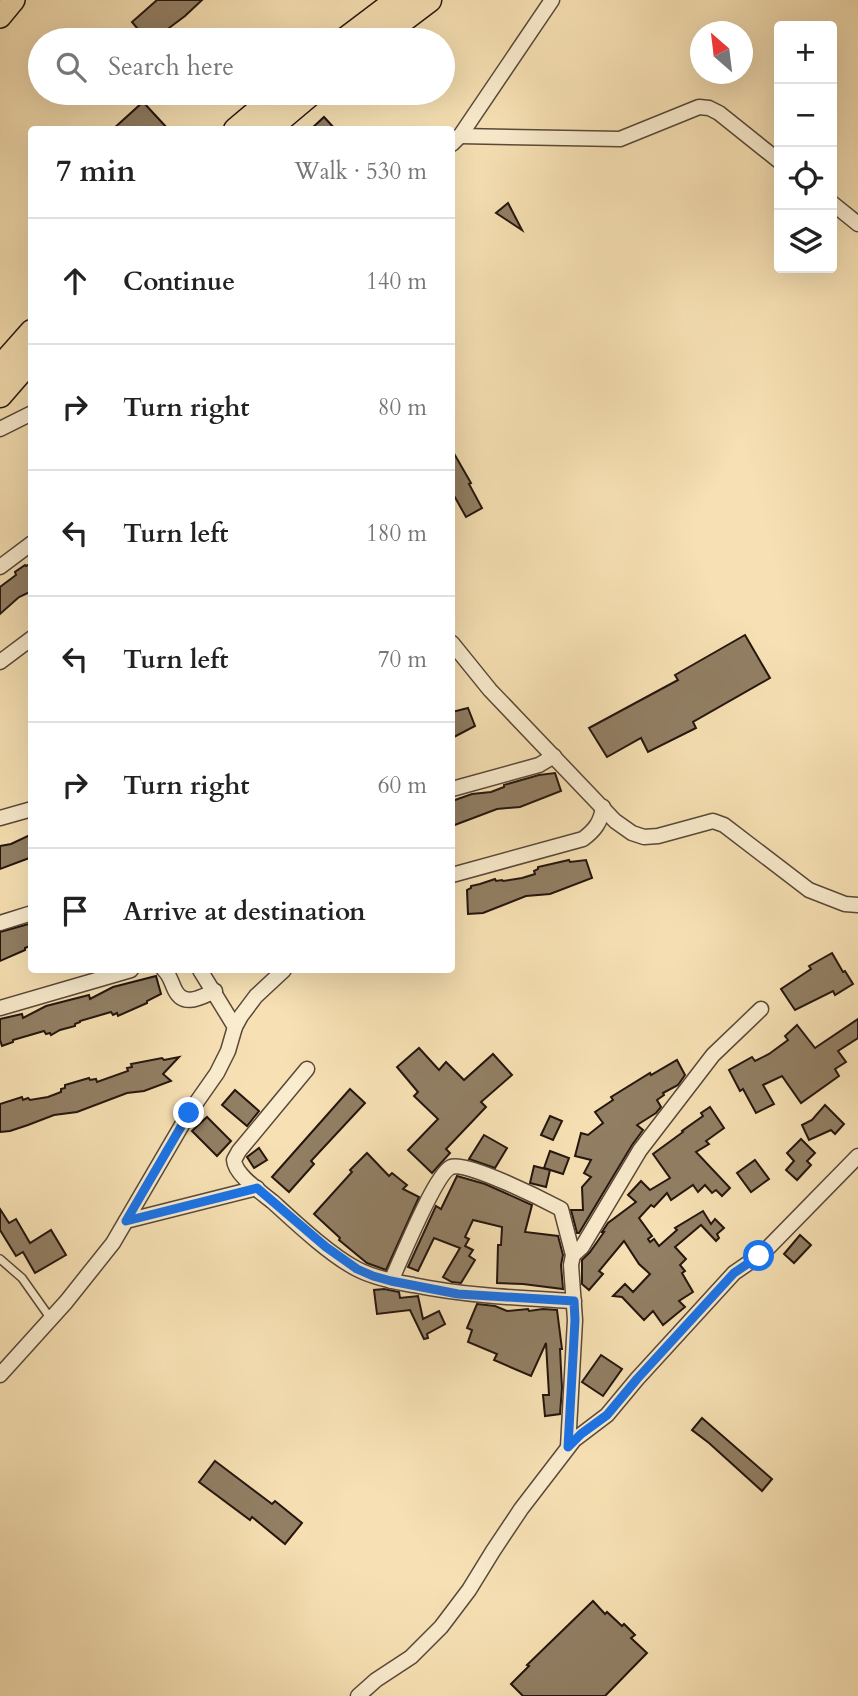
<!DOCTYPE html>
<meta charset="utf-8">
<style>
body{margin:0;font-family:Cardo,serif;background:#f2f2f2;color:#222}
.controls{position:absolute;right:21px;top:21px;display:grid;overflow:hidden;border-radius:7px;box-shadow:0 7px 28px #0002}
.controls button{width:63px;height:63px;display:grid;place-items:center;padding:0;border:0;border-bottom:2px solid #e0e0e0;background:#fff;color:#222;font:35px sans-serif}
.compass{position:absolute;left:690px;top:21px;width:63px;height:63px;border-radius:50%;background:#fff;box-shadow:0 7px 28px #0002;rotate:332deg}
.stop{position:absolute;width:21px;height:21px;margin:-16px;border:5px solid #1a73e8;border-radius:50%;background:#fff}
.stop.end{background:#1a73e8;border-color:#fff;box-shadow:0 2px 7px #0008}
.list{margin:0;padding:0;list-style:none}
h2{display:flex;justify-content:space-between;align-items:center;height:91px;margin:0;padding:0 28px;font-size:30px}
h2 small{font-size:23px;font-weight:400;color:#767676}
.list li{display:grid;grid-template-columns:46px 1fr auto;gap:21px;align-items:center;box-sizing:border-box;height:126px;padding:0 28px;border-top:2px solid #e0e0e0}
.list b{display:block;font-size:26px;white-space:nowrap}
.list em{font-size:23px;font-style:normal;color:#767676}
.icon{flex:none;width:38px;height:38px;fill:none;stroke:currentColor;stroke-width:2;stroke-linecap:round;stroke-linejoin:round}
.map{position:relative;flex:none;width:858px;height:1696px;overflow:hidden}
.search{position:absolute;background:#fff;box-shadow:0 7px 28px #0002;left:28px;top:28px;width:427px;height:77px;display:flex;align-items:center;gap:18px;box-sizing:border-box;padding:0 24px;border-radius:38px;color:#767676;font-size:26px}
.panel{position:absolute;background:#fff;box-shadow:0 7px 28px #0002;left:28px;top:126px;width:427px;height:847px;border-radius:7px}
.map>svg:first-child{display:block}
.building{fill:#927f64;stroke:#24150e;stroke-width:2}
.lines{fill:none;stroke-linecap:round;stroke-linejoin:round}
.lane-casing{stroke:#594838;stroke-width:10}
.street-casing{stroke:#594838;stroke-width:17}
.primary-casing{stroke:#24150e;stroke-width:24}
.highway-casing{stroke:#24150e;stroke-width:27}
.lane{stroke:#faecce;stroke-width:7}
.street{stroke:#faecce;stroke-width:14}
.primary{stroke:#f7e1b4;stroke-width:21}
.highway{stroke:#f7e1b4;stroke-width:24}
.route{stroke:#1a73e8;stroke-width:9}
</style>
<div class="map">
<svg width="858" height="1696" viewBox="0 0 858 1696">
<rect width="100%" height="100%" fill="#f7e1b4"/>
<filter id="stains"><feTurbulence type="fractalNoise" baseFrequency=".00286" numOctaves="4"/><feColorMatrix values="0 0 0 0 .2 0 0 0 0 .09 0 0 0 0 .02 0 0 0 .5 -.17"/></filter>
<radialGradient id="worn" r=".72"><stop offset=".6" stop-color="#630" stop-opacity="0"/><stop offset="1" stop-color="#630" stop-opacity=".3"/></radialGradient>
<g class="building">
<path d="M157,0h45l-17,16 -20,15 4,4 -7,5h-15l-15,-18z"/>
<path d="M143,102l26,28h-57z"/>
<path d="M324,117l12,13h-26z"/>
<path d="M508,203l14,27 -26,-17z"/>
<path d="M452,450l19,33 -2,1 13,24 -16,9 -14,-25z"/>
<path d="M32,563v28l-13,6 -19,17v-27l16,-12 -1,-3 10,-7 1,1z"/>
<path d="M745,635l25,43 -77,44 3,6 -48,24 -7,-14 -34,19 -18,-29 89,-48 -3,-5z"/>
<path d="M468,708l7,18 -23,12v-26z"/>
<path d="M555,773l6,18 -41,16 -23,2 -45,17v-25l20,-7 19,-2 13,-5v-2l35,-10z"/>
<path d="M32,834v23l-32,12v-23l11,-2z"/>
<path d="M569,860l1,2 16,-2 6,18 -42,16 -24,2 -43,17 -15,1 -1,-24 4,-2v-2l9,-2 15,-5 1,2 6,-1 1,1 19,-3 13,-4 -1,-3 4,-2v-2z"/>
<path d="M32,923v22l-7,3v2l-25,11v-29z"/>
<path d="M832,953l11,19 2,-1 8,13 -18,11 -2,-4 -38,19 -14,-21 30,-20 -2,-3z"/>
<path d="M156,976l5,18 -14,7v2l-29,13 -1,-3 -4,2 -2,-3 -31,9v1l-5,2v2l-15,4 -9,5 -1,-2 -4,1 -2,-3 -31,9v2l-11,4 -2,-6v-21l22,-5 1,4 23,-12 43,-11 1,4 23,-12z"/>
<path d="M858,1019v19l-20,13 8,11 -11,7 4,7 -38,27 -19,-27 -19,9 11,19 -18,9 -13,-24 -3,2 -11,-21 23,-13 3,4 14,-7 19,-14 -3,-4 12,-11 18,23z"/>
<path d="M419,1048l20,22 7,-8 18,18 29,-26 19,21 -31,27 5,5 -40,42 4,4 -18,20 -24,-23 30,-31 -24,-23 4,-4 -21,-25z"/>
<path d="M179,1057l-16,17 8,7 -27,10 -17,2 -50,19 -23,3 -26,10 -18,6 -10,1v-28l22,-7 1,3 5,-2 2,2 18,-3 13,-5v-3l4,-1v-3l24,-7 1,2 6,-1 1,3 31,-11 -1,-3 5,-1 -1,-3 31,-6 2,2z"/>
<path d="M677,1060l8,15 -7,10 -15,8 1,2 -7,5 4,7 -5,6 -19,12 6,5 -11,15 -53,88h-2l-6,-23h12l-1,-23 9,-10 -7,-4 7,-13 -16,-4 6,-23 7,2 15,-12 -8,-11 18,-12 -2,-3 39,-24 1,2z"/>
<path d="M350,1089l15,14 -54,58 3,3 -25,28 -17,-15z"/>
<path d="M235,1090l24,21 -12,15 -25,-21z"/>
<path d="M825,1105l19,19 -9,10 -4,-4 -22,10 -7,-15 10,-5z"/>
<path d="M710,1107l14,21 -18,13 3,3 -13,8 34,36 -8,8 -6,-6 -4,3 -7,-8 -7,7 -5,-7 -22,15 -4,-7 -13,14 -3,-2 -12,13 13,18 -4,3 2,3 4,-3 5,7 18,-16 -2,-2 28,-17 8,13 4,-5 9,9 -7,6 2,4 -3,3 -15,-16 -26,22 11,12 -6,6 5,6 -3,2 11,19 -14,9 6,6 -22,18 -10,-14 -9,9 -22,-23 -9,-1 12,-12 8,8 17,-18 -11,-10 -15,-23 -25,30 4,3 -14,16 -7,-6v-24l8,-8 14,-20h-2l6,-9 28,-21 -8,-7 13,-14 9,9 20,-12 -17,-24 30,-22 -1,-1 21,-15 -2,-3z"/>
<path d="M550,1116l12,5 -9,19 -12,-5z"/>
<path d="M207,1117l24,24 -14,15 -25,-25z"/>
<path d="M484,1135l23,13 -12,20 -26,-9z"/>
<path d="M801,1139l14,14 -8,8 4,4 -14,15 -11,-10 8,-9 -7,-8z"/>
<path d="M259,1148l8,12 -13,8 -7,-11z"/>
<path d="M550,1151l19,7 -6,16 -19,-6z"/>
<path d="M367,1153l22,23 3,-3 15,12 -4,4 16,8 -33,73 -19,-7 -28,-23 1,-2 -26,-24 38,-42 -2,-2z"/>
<path d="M755,1160l14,19 -18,13 -14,-19z"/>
<path d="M534,1166l16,4 -4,17 -16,-4z"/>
<path d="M457,1176l28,8 47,21 -7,27 33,4 5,19 -2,10 2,24 -40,-5 -26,-1 1,-38h3l1,-18 -29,-7 -8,17 4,2 -4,7 8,4 -4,6 6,4 -14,23 -9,-1 -9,-5 17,-29 -26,-10 -16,33 -10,-4 28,-61 5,3z"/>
<path d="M0,1209l9,14 7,-4 14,24 21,-13 15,25 -31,18 -12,-21 -7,4 -16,-26z"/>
<path d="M800,1235l11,10 -17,18 -10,-9z"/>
<path d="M384,1289l15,3 1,6 18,-2 5,23 16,-8 6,13 -18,10 1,4 -4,1 -14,-29 -33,4 -3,-24z"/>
<path d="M477,1304l18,2 12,5 21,-2 1,2 14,-2 14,1 5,39h-2l2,39 -2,26 -15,2 -2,-21h6l-3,-52 -15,33 -37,-16 3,-6 -29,-12 4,-12 -5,-2z"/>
<path d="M601,1355l21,14 -19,27 -21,-14z"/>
<path d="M702,1418l70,61 -10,12 -53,-48 -17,-13z"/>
<path d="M215,1461l57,43 3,-3 27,22 -17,21 -33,-27 -2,3 -51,-38z"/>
<path d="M593,1601l12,13 2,-2 15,14 2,-2 11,11 -4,3 16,15 -42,43h-82l-12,-12 18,-18 -2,-1z"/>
</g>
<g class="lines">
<g class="lane-casing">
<path id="lane" d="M0,1259l22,19 29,41"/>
</g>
<g class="street-casing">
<g id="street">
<path d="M460,136l160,3 79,-32 10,1 10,5 60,48"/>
<path d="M452,144l8,-8 92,-136"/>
<path d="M832,203l26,21"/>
<path d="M0,429l32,-16"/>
<path d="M0,567l32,-24"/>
<path d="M452,643l38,47 125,131 17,12 12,4 14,-1 55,-15 11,4 85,65 36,14 13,1"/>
<path d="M0,662l32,-24"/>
<path d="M452,789l87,-24 15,-9"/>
<path d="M0,818l32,-9"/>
<path d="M452,875l131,-36c12,-9 18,-17 20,-32"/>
<path d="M0,923l32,-10"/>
<path d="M164,970c6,5 7,12 11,20 9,18 26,7 40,1"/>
<path d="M200,970l35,57"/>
<path d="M0,1008l131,-38"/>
<path d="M307,1069l-68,82 -5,9c1,15 27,32 39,42 23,21 57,53 84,67 17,9 38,13 56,16 54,11 107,13 161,16"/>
<path d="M126,1221l131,-33"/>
<path d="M573,1255l9,-8 58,-97 73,-95 48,-46"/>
<path d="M391,1281c9,-19 44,-107 60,-114 16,-6 93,33 110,42l12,46 -2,10 4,55 -7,127"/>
<path d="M0,1375l66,-73 47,-59 76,-130 28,-40 11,-22 7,-24 6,-11 15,-20 28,-26"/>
<path d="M358,1696l18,-16 35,-23 30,-30 28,-37 24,-39 28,-42 53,-69 33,-25 30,-36 97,-106 29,-20 95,-97"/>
</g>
</g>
<g class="primary-casing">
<path id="primary" d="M0,17l14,-17"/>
</g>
<g class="highway-casing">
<g id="highway">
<path d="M345,40l53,-40"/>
<path d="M376,40l53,-40"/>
<path d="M236,130l44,-37"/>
<path d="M267,130l44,-37"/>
<path d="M0,368l32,-36"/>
<path d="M0,395l32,-37"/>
</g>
</g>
<use href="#lane" class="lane"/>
<use href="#street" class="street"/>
<use href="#primary" class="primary"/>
<use href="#highway" class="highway"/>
</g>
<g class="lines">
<path class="route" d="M189,1113l-63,108 131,-33 69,59 31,22 16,7 18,5 67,13 116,7 1,19 -7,127 13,-13 26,-19 30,-36 97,-106 25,-17"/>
</g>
<rect width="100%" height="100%" filter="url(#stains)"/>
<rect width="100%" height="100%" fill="url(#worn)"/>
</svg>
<div class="controls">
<button>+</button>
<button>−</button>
<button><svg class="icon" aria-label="locate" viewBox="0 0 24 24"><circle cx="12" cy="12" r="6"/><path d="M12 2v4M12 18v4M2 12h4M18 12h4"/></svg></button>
<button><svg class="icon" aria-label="layers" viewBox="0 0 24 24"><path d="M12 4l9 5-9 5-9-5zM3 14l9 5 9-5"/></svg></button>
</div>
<svg class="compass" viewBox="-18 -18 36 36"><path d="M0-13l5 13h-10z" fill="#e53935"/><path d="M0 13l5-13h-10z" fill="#767676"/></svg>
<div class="stop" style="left:759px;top:1256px"></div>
<div class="stop end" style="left:189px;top:1113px"></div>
<div class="search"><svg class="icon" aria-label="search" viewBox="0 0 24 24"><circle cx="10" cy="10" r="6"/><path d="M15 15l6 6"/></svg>Search here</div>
<section class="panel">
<h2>7 min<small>Walk · 530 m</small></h2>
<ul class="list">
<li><svg class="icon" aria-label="ahead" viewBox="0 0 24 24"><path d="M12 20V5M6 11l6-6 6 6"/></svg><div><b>Continue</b></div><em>140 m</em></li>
<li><svg class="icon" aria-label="right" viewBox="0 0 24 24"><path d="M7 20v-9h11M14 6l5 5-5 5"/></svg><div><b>Turn right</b></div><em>80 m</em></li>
<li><svg class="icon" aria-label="left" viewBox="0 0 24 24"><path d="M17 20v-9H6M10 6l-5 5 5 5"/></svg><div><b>Turn left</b></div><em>180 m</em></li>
<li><svg class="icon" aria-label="left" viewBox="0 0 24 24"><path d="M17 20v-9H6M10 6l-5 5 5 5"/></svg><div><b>Turn left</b></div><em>70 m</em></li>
<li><svg class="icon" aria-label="right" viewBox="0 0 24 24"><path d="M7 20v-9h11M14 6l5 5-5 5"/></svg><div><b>Turn right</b></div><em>60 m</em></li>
<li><svg class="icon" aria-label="arrive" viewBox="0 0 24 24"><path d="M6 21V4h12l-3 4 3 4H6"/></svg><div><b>Arrive at destination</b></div></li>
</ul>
</section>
</div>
